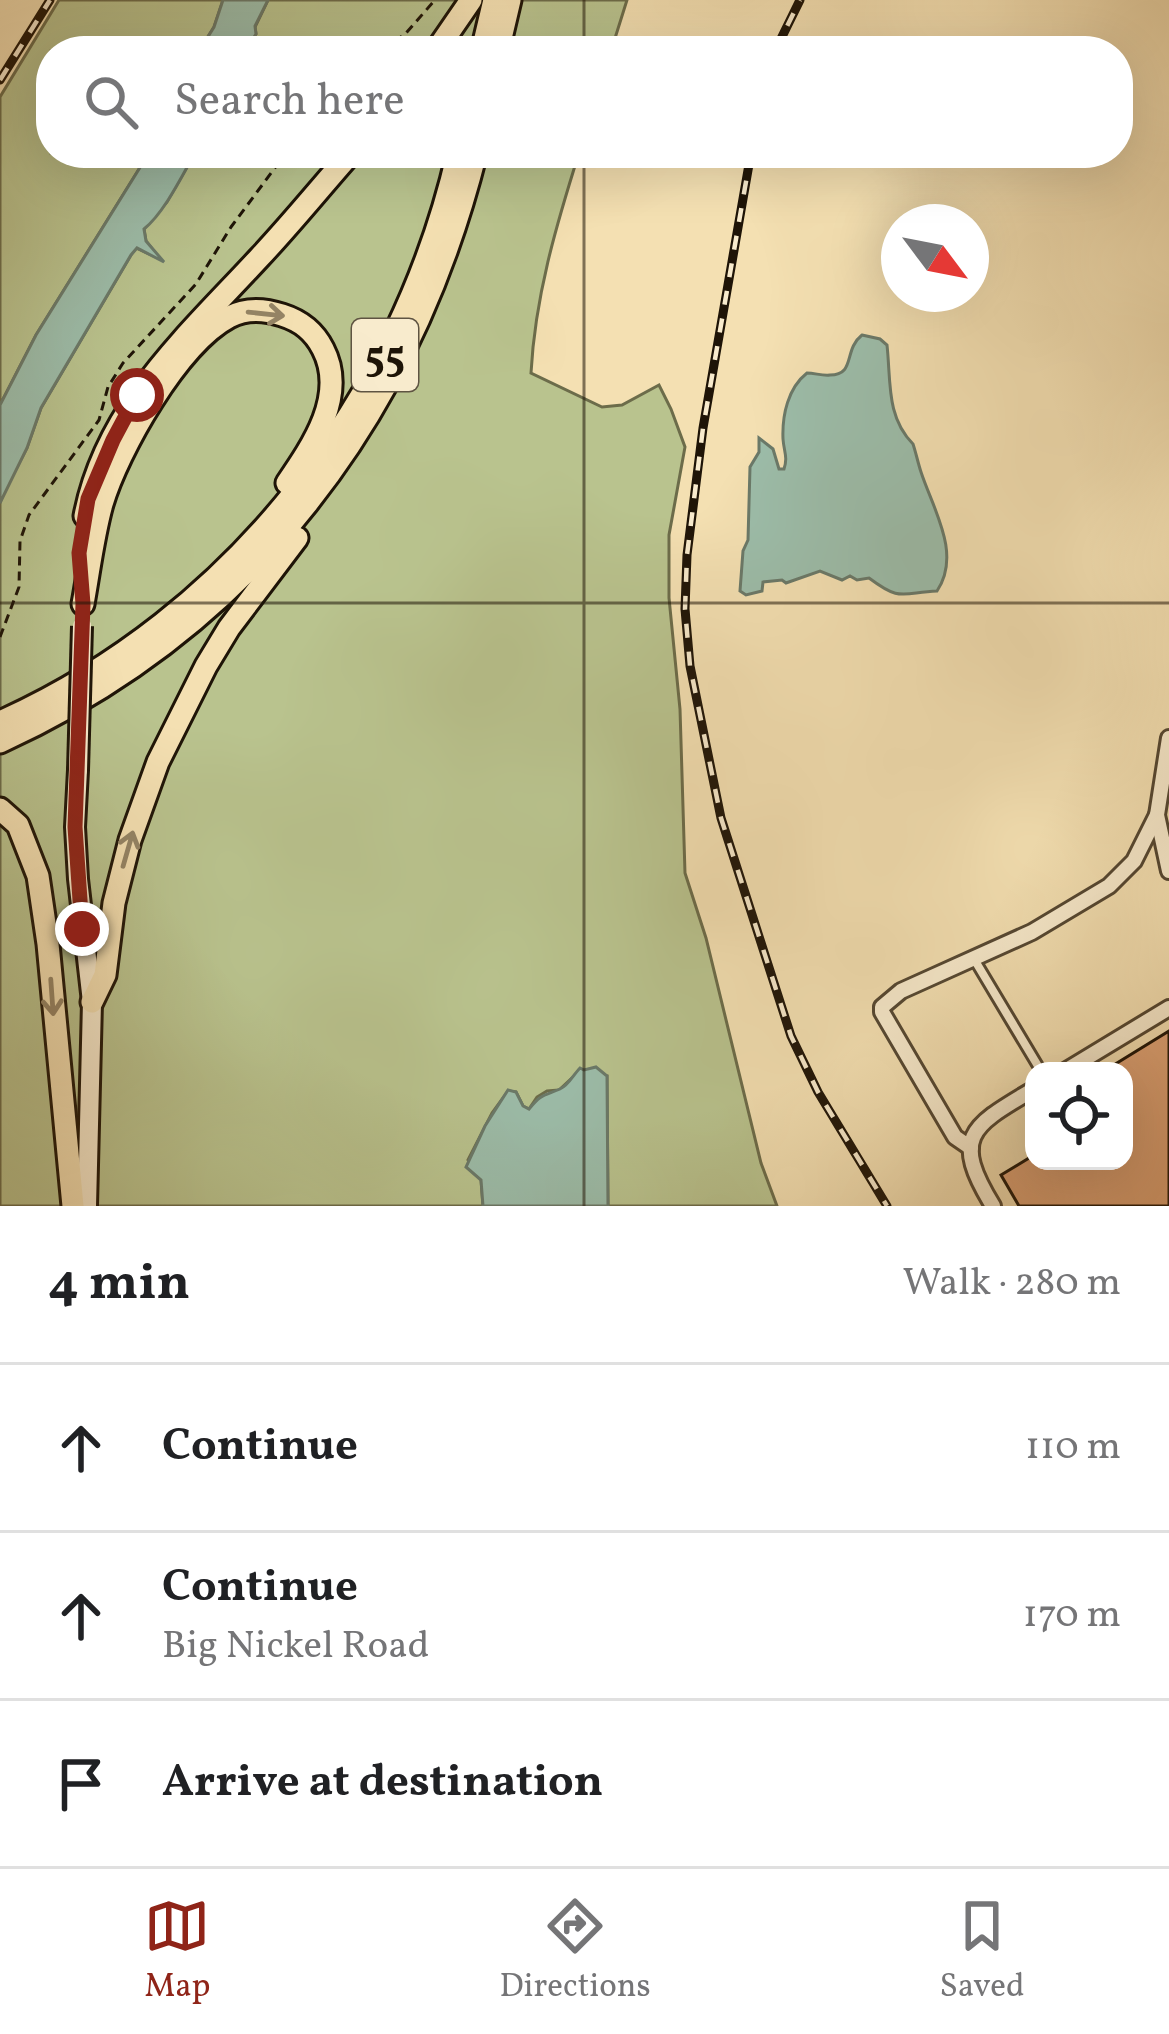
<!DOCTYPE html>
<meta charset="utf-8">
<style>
body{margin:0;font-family:Vollkorn,serif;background:#f6f6f6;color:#202124}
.controls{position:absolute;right:36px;bottom:36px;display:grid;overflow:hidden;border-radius:24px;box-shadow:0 12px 48px #0002}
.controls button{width:108px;height:108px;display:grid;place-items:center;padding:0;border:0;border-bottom:3px solid #e0e0e0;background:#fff;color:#202124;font:60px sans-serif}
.compass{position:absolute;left:881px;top:204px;width:108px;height:108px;border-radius:50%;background:#fff;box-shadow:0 12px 48px #0002;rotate:122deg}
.stop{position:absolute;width:36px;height:36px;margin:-27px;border:9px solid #8f2418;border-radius:50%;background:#fff}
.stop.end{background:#8f2418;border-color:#fff;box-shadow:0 3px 12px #0008}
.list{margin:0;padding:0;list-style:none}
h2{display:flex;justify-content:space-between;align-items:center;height:156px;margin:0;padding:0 48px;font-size:51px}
h2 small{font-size:39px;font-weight:400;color:#757577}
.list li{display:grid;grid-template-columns:78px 1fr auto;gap:36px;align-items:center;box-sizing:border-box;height:168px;padding:0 48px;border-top:3px solid #e0e0e0}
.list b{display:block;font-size:45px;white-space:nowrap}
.list p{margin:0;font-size:39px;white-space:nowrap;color:#757577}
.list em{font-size:39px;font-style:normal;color:#757577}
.icon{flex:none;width:66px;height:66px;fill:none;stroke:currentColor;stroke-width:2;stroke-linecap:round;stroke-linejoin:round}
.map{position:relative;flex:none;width:1169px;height:1206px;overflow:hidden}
.search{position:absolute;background:#fff;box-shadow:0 12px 48px #0002;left:36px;right:36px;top:36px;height:132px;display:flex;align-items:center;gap:30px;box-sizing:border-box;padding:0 42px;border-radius:48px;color:#757577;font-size:45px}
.sheet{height:660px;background:#fff}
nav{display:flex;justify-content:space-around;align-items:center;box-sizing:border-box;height:168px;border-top:3px solid #e0e0e0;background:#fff;font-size:33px;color:#757577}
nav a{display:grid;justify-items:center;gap:6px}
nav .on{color:#8f2418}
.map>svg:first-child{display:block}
.green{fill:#b9c38e;stroke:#6c6c4a;stroke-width:3}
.water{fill:#9cbdaa;stroke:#6a7969;stroke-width:3}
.building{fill:#dea376;stroke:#1e1407;stroke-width:3}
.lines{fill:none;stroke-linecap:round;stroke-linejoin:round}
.service-casing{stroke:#544732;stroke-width:14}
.minor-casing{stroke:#544732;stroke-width:20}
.secondary-casing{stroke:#1e1407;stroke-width:24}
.primary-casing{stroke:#1e1407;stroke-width:27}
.path{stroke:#1e1407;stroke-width:3;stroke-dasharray:9 6;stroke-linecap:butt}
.service{stroke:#f8ebcd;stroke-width:8}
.minor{stroke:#f8ebcd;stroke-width:14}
.secondary{stroke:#f8ebcd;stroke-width:18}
.primary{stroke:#f4e0b2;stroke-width:21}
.rail-casing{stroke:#1e1407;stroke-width:9}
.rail{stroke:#f8ebcd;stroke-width:4.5;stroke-dasharray:14;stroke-linecap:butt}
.secondary-bridge-casing{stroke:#1e1407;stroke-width:24;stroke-linecap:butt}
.secondary-bridge{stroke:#f8ebcd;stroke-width:18}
.oneway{stroke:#948465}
.route{stroke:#8f2418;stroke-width:15}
.grid{fill:none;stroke:#1e1407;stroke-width:3;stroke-opacity:0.55}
.labels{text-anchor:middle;stroke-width:12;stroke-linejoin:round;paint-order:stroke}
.shield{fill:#f8ebcd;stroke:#5f5442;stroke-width:3}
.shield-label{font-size:42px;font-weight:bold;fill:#1e1407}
</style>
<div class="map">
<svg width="1169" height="1206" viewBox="0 0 1169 1206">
<rect width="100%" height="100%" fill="#f4e0b2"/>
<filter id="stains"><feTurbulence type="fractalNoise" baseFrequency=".00167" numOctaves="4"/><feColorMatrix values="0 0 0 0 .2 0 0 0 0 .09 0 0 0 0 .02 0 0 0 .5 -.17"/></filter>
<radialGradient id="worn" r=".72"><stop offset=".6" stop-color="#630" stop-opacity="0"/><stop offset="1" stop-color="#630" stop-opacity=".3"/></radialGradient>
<g class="green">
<path d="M59,0h164l-9,27 -15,24h-148v102h98l-113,182 -36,70v-308z"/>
<path d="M268,0h225l-12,51h-242l8,-12 5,1 4,-6 -1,-7z"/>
<path d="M511,0h116l-16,51h-112z"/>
<path d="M195,153h262l-17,65 -97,207 -158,179 -185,117v-218l2,-7 25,-48 14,-40 90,-153 5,-7 24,11 -14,-18 -2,-12 23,-27z"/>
<path d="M477,153h102c-23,73 -44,144 -48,220l71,34 20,-2 37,-20 12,24 14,38 -16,88v63l11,111 5,164 21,65 55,225 16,43h-169l-1,-130 -35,2 -13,12 -12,1 -10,6 -8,12 -6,-3 -7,-14 -8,-1 -16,22 -24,47 13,20 2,26h-483v-463l273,-195z"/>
</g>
<g class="water">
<path d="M223,0h45l-13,26 1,8 -4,6 -5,-1 -8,12h-40l15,-24z"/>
<path d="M149,153h46c-13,23 -31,60 -51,76l2,12 18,21 -27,-14 -6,7 -90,153 -14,40 -27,55v-98l36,-70z"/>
<path d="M862,335l18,4 7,6c4,36 -1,72 26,99 3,9 5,19 8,28 12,37 41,82 16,119 -36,2 -36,11 -68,-13l-12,2 -7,-4 -8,4 -22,-9 -34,12 -4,-3 -19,2 -1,9 -16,4 -6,-4 3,-40 5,-11 2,-73 9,-15v-14l14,11 6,20h5c4,-12 0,-17 -1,-30 -1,-24 5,-51 24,-66 8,0 15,3 23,2 26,0 13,-25 32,-40z"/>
<path d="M596,1067l11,9 1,130h-125l-2,-26 -15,-13 19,-41 23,-36 8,2 7,14 6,3c13,-16 15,-13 31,-20 9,-4 13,-14 20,-21l4,2z"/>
</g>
<path class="building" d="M1169,1031v175h-150l-18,-31 33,-20v6h90v-90h-20z"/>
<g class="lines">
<g class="service-casing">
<path id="service" d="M974,959l67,112"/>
</g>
<g class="minor-casing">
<g id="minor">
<path d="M1169,738l-12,77 12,56"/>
<path d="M1065,1071l104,-63"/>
<path d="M971,1148l-16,-11 -73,-125v-5l19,-16 131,-59 77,-46 25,-25 23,-46"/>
<path d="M993,1206c-43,-70 -21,-80 41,-117"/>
</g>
</g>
<g class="secondary-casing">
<path id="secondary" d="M78,770l-3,57 3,52 14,123 -5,204"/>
</g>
<g class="primary-casing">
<g id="primary">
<path d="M436,51l35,-51"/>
<path d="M482,51l12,-51"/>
<path d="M498,51l12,-51"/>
<path d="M85,516c21,-109 103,-181 174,-258 32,-34 61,-70 92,-105"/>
<path d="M83,604c6,-33 10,-68 19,-100 16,-54 76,-160 127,-187 17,-9 35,-8 53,-2 19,6 32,16 41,34 24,46 -10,96 -36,134"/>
<path d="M0,722c234,-105 401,-321 458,-569"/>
<path d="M0,742c251,-115 409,-324 476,-589"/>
<path d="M0,809l18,16 20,51 10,68 25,262"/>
<path d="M92,1002l13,-27 9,-72 16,-63 28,-78 48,-96 23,-38 68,-90"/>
</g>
</g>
<g class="path">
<path d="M383,51l23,-18 29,-33"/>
<path d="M0,637l19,-50 1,-46 9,-26 70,-95 9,-33 15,-24 73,-79 35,-57 55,-74"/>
</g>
<use href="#service" class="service"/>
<use href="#minor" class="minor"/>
<use href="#secondary" class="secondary"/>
<use href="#primary" class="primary"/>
<g class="rail-casing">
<g id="rail">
<path d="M775,51l25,-51"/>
<path d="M0,80l50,-80"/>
<path d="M751,153l-48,275 -16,127 -2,54 5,57 31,152 70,218 27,56 69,114"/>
</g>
</g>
<use href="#rail" class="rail"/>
<g class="secondary-bridge-casing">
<path id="secondary-bridge" d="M78,770l4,-144"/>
</g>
<use href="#secondary-bridge" class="secondary-bridge"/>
</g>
<defs><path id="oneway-shaft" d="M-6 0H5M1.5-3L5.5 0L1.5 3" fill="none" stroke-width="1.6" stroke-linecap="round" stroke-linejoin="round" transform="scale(3)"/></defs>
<g class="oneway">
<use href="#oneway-shaft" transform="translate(266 314) rotate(6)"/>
<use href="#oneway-shaft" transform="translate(128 849) rotate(-74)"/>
<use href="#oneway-shaft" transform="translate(52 997) rotate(86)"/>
</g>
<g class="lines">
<path class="route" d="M82,929l-7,-102 8,-223 -4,-51 9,-54 25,-59 24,-45"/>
</g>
<path class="grid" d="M584,0v51M584,153v1053M0,603h1169"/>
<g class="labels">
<rect class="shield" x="352" y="319" width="66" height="72" rx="9"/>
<g class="shield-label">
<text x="385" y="370">55</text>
</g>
</g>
<rect width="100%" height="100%" filter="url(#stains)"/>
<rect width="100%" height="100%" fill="url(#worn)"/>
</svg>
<div class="controls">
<button><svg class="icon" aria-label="locate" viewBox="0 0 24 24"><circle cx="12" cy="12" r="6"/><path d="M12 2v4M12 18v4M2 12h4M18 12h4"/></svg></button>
</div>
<svg class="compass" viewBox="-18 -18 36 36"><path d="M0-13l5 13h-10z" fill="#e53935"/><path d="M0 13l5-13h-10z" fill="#757577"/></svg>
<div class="stop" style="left:137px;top:395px"></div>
<div class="stop end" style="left:82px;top:929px"></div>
<div class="search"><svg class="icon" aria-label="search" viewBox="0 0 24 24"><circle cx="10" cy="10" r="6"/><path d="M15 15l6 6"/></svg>Search here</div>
</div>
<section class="sheet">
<h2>4 min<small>Walk · 280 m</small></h2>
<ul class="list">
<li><svg class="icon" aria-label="ahead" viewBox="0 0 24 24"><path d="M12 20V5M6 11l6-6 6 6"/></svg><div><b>Continue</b></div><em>110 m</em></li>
<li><svg class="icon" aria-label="ahead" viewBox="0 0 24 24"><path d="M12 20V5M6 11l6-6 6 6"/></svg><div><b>Continue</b><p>Big Nickel Road</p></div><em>170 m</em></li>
<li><svg class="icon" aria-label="arrive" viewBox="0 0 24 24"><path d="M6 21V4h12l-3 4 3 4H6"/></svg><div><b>Arrive at destination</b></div></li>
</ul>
</section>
<nav>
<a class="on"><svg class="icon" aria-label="map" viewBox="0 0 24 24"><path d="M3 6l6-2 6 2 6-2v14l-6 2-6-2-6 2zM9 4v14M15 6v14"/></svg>Map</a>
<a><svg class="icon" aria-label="directions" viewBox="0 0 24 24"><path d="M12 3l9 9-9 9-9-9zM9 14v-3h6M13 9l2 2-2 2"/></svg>Directions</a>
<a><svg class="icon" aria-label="saved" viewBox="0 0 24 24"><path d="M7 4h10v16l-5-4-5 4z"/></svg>Saved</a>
</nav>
